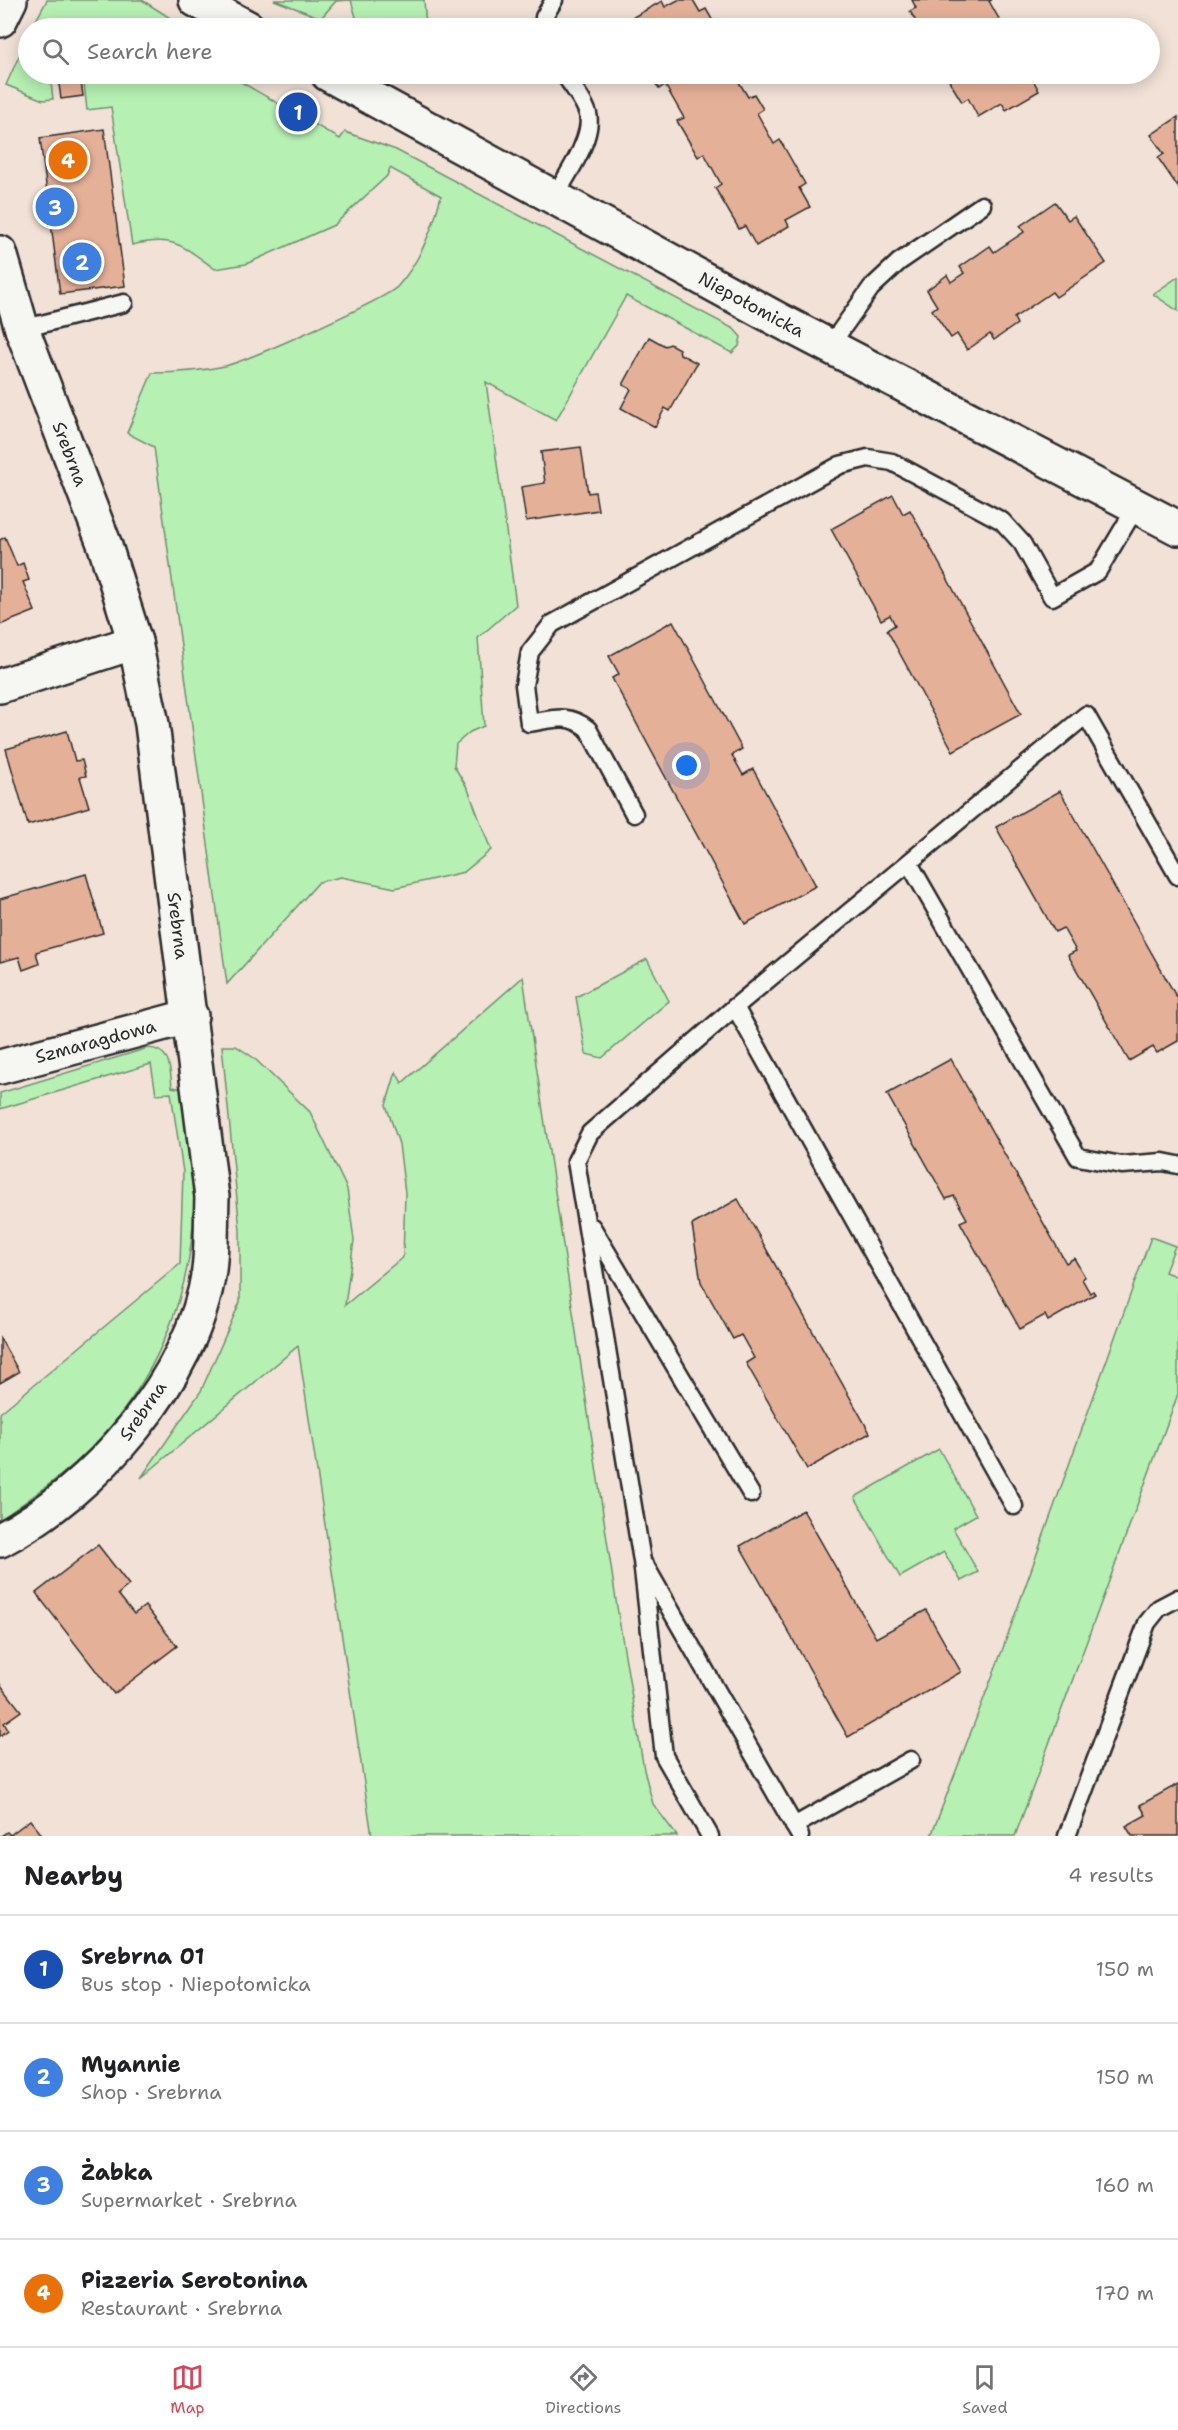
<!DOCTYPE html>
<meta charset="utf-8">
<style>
body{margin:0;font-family:"Shantell Sans",sans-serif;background:#f6f6f6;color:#202124}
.you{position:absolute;left:687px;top:766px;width:21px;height:21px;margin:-15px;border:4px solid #fff;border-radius:50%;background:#1a73e8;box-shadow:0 0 0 9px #1a73e833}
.badge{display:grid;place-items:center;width:39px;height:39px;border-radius:50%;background:#d1495b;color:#fff;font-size:20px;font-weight:700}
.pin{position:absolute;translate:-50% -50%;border:3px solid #fff;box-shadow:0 2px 6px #0006}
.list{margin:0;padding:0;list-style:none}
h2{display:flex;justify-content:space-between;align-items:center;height:78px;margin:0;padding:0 24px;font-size:26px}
h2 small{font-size:20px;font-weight:400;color:#757577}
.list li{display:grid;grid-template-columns:39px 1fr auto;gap:18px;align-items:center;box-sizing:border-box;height:108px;padding:0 24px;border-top:2px solid #e0e0e0}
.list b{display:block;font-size:22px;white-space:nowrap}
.list p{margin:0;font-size:20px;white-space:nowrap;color:#757577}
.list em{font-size:20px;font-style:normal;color:#757577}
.icon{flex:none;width:33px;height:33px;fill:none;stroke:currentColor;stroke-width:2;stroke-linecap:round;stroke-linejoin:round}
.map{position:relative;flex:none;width:1178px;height:1836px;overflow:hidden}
.search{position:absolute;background:#fff;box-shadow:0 3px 15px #0003;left:18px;right:18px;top:18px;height:66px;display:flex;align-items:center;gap:15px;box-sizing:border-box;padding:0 21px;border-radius:33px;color:#757577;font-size:22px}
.sheet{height:510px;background:#fff}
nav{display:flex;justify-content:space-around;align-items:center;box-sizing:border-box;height:84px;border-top:2px solid #e0e0e0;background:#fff;font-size:16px;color:#757577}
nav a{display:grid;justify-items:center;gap:3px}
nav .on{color:#d1495b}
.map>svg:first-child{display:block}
.green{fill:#b6f0b3;stroke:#708e6f;stroke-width:1.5}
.building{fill:#e5b098;stroke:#2b2b2b;stroke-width:1.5}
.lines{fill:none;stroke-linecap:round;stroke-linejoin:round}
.lane-casing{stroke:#2b2b2b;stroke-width:21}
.street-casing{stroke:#2b2b2b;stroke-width:38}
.secondary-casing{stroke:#2b2b2b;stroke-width:38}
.lane{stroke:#f6f6f2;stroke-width:16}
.street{stroke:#f6f6f2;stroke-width:33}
.secondary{stroke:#f6f6f2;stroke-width:33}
.labels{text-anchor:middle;stroke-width:5;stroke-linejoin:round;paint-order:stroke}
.street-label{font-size:18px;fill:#2b2b2b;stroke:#f6f6f2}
</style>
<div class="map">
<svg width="1178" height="1836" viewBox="0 0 1178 1836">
<rect width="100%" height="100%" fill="#f1e1d7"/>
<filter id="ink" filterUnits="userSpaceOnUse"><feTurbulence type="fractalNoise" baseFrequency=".0167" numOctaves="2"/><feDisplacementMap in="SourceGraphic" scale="12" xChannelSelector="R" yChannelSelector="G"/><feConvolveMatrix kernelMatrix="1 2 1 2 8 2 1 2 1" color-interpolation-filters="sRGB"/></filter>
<g filter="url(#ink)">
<g class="green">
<path d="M47,0h95l44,28h-154z"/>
<path d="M274,0h150l2,28h-64l-4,-4 -7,-24 -15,1 -15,17z"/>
<path d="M28,36v38h22l3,25 -10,1 -37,-15z"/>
<path d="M83,74h144l113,65 5,-7 51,18 338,179 7,8 -2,9 -7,7 -106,-57 -70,124 -70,-38 30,223 -38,33 6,88 -14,6 -14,12 -2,22 14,23 23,61 -27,22 -69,16 -54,-11 -22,5 -92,102 -73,-537 -27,-14 25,-60c25,0 49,-2 73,-7 21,-5 162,-67 173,-80 22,-25 35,-57 43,-90l-51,-28 -3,8 -53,49 -88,39 -31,5c-33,-24 -41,-34 -83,-24l-21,-138 -24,3z"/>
<path d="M1178,277v34l-25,-17z"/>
<path d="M647,959l22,42 -67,57 -16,-4 -10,-57z"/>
<path d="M523,977l94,630 27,163 9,34 24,32h-305l-74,-490 -157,132 60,-87 39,-89v-72l-18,-184h14l18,12 56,54 37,77 7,51 -9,65 58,-48 2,-64 -6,-49 -13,-39 10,-33 6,11z"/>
<path d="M148,1048c23,1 22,21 24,39l11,2c5,37 11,75 11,113 -1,92 -39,182 -104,247 -27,27 -59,49 -90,71v-107l180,-149 3,-92 -12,-79 -15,1 -5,-30 -151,45v-16z"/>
<path d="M1151,1237l24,9 -10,26 13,5v117l-163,442h-84l71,-185z"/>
<path d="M939,1449l37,66 -23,13 25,44 -17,9 -17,-29 -44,25 -45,-80z"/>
</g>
<g class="building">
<path d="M678,0h15l7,12 6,-3 11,19h-84l-5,-8 34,-19 3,6z"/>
<path d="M912,0h80l-3,1 15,27h-76l-3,-5 -6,4 -9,-16 6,-3z"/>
<path d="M80,74l3,22 -22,3 -3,-22z"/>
<path d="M650,74h84l14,23 6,-3 9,15 -6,4 17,31 6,-4 25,44 -6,4 11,19 -24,13 3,6 -33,20 -11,-20 -6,3 -24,-41 6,-4 -17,-31 -6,4 -21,-36 7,-3 -19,-33 -6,4z"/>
<path d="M945,74h85l9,17 -33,19 -4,-7 -24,14 -10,-19 -6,4z"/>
<path d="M1178,117v70l-20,-29 6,-4 -13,-19z"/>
<path d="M104,129l21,157 -65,8 -20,-156z"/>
<path d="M1055,202l13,18 6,-4 32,47 -50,34 -4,-5 -38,26 3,6 -23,16 -4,-6 -23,16 -10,-16 -6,4 -19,-28 5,-4 -10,-16 20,-15 4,7 13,-9 -4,-6 30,-21 4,6 30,-20 -4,-6z"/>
<path d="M649,337l16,9 5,-2 9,5 1,5 17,9 -27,48 -5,-3 -10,19 -34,-19 10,-19 -8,-4z"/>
<path d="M581,447l7,46 7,-1 3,18 -72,11 -5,-34 24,-4 -4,-31z"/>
<path d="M893,495l10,19 7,-4 111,204 -68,37 -66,-121 8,-5 -5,-10 -9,5 -50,-91z"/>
<path d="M5,537l12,29 6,-3 6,17 -6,2 12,29 -35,14v-85z"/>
<path d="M673,621l69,128 -10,6 11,20 10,-6 63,117 -71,38 -133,-246 7,-4 -10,-18z"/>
<path d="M67,731l8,30 7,-1 4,16 -6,1 9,30 -61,18 -22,-76z"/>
<path d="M1060,791l116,205 2,-2v47l-21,12 -4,-6 -24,14 -61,-106 8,-4 -13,-23 -8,4 -59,-105z"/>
<path d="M86,874l17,59 -67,19 3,12 -16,6 -4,-13 -19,5v-63z"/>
<path d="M951,1059l115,204 8,-5 11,19 -3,2 8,14 3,-2 2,3 -47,27 -3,-6 -25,14 -60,-107 7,-3 -13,-23 -8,3 -59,-105z"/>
<path d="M738,1199l132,234 -63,36 -61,-106 8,-5 -13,-23 -8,4 -32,-57 -9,-57z"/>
<path d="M0,1338l19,34 -19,11z"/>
<path d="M803,1510l73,128 50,-28 35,62 -113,65 -108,-191z"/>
<path d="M98,1545l31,40 -11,9 16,20 11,-8 32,40 -63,48 -78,-101z"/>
<path d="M0,1684l21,27 -17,12 4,7 -8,6z"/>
<path d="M1178,1784v52h-46l-6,-10 20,-11 -6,-10z"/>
<path d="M30,1820l13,16h-42l6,-4 3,3z"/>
</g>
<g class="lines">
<g class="lane-casing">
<g id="lane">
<path d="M544,28v-11l10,-17"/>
<path d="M553,199c12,-21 41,-61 35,-85 -4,-14 -16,-28 -24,-40"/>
<path d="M22,329l102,-26"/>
<path d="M829,347l42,-59 28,-26 83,-57"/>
<path d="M634,814l-46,-85c-19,-16 -35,-10 -59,-6l-5,-38 6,-33 22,-28 288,-159 28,-7 24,4 110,59 20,22 30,54 46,-26 38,-64"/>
<path d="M909,863l169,294 44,8 41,-3 15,3"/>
<path d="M735,1007l279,499"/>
<path d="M592,1227l159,267"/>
<path d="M646,1567l154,269"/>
<path d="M794,1826l117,-66"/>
<path d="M710,1836l-46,-80 -22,-195 -66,-400 14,-28 145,-126 351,-292 92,161"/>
<path d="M1067,1836l80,-213 12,-15 19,-10"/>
</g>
</g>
<g class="street-casing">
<g id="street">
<path d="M0,20l10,-20"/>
<path id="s1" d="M0,253l22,76 83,217 30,96 17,82 60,473c-1,24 0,49 -3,73 -15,108 -115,221 -209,270"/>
<path d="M0,686l135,-44"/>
<path id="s2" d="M0,1067l191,-51"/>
</g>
</g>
<g class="secondary-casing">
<g id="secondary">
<path d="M196,0l52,28"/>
<path id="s3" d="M328,74l449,245 401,209"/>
</g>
</g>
<use href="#lane" class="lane"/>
<use href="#street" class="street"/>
<use href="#secondary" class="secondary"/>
</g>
</g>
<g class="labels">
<g class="street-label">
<text dy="6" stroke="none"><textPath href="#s3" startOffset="482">Niepołomicka</textPath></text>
<text dy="6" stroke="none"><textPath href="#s1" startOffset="213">Srebrna</textPath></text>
<text dy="6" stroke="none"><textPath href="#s1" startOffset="699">Srebrna</textPath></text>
<text dy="6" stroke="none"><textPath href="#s2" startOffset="99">Szmaragdowa</textPath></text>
<text transform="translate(143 1411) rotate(-55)" y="6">Srebrna</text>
</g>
</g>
</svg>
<div class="you"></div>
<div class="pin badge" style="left:298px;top:112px;background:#1a4fb4">1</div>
<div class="pin badge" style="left:82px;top:262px;background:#3f7fe0">2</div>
<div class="pin badge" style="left:55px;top:207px;background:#3f7fe0">3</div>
<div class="pin badge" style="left:68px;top:160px;background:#e8710a">4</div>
<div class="search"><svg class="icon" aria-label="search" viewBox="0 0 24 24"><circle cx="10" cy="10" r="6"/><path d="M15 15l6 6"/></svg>Search here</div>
</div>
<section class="sheet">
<h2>Nearby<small>4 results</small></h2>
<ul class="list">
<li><span class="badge" style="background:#1a4fb4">1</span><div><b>Srebrna 01</b><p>Bus stop · Niepołomicka</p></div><em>150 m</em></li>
<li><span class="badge" style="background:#3f7fe0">2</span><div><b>Myannie</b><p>Shop · Srebrna</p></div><em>150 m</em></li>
<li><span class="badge" style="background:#3f7fe0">3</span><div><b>Żabka</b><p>Supermarket · Srebrna</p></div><em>160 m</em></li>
<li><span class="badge" style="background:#e8710a">4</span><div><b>Pizzeria Serotonina</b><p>Restaurant · Srebrna</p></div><em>170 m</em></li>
</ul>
</section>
<nav>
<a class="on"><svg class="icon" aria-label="map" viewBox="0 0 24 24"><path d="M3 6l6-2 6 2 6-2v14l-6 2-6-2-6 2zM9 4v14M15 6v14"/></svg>Map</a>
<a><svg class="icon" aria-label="directions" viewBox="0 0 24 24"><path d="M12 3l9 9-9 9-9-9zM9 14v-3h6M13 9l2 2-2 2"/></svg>Directions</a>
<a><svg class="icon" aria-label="saved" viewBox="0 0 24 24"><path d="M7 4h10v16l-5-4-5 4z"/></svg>Saved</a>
</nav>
